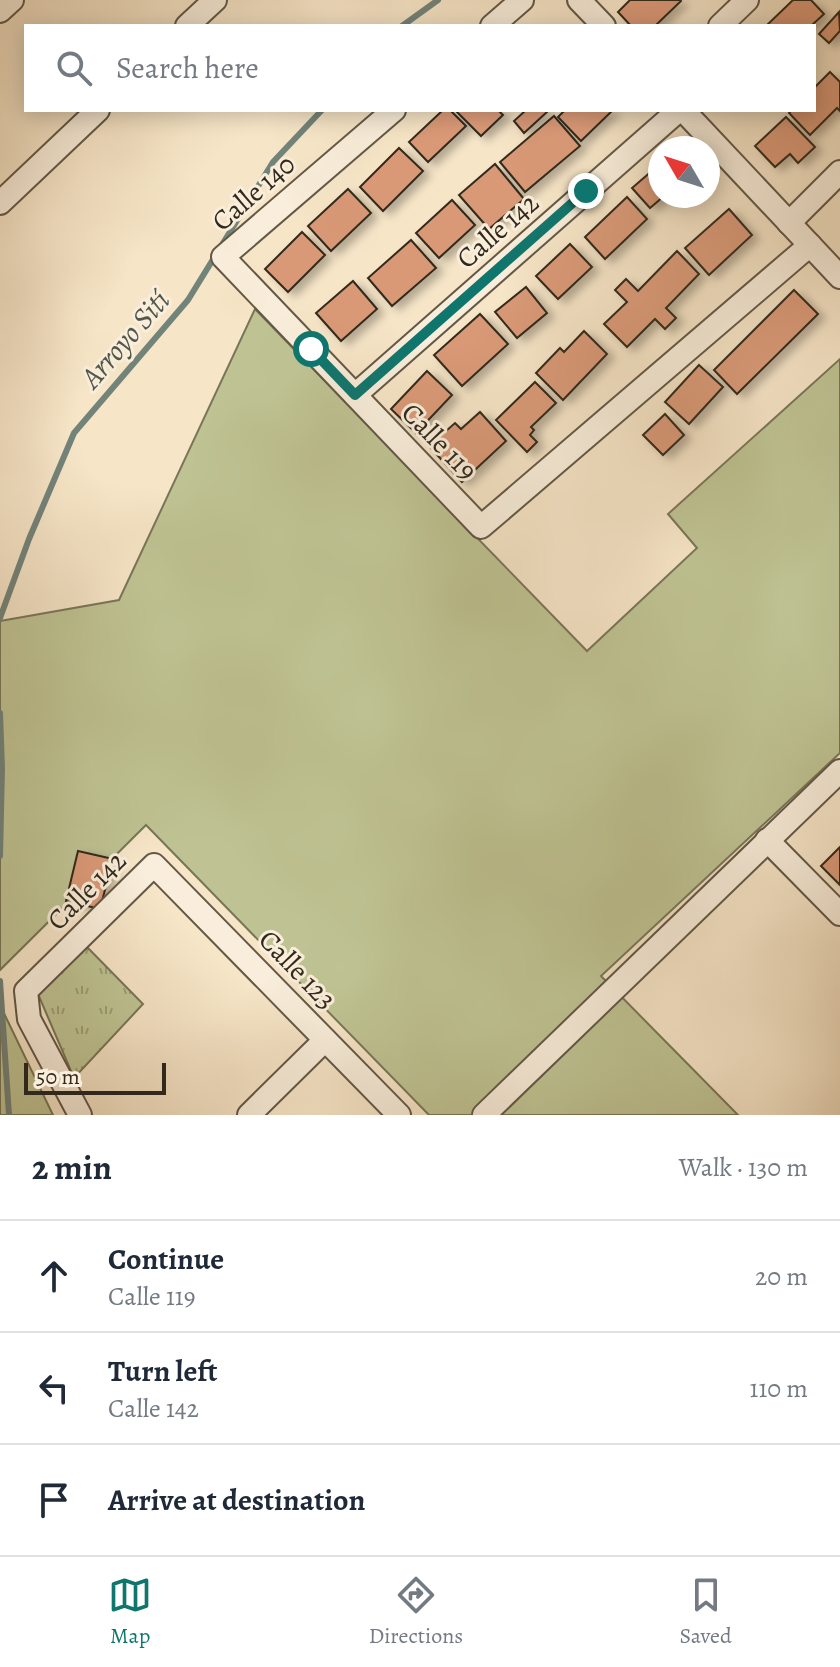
<!DOCTYPE html>
<meta charset="utf-8">
<style>
body{margin:0;font-family:Alegreya,serif;background:#f6f6f7;color:#1f2937}
.compass{position:absolute;left:648px;top:136px;width:72px;height:72px;border-radius:50%;background:#fff;box-shadow:0 4px 20px #0003;rotate:309deg}
.scale{position:absolute;left:24px;bottom:20px;width:142px;box-sizing:border-box;padding-left:8px;border:4px solid #32291c;border-top:0;font-size:22px;line-height:28px;white-space:nowrap;color:#32291c;-webkit-text-stroke:6px #f9eedb;paint-order:stroke}
.stop{position:absolute;width:24px;height:24px;margin:-18px;border:6px solid #0f766e;border-radius:50%;background:#fff}
.stop.end{background:#0f766e;border-color:#fff;box-shadow:0 2px 8px #0008}
.list{margin:0;padding:0;list-style:none}
h2{display:flex;justify-content:space-between;align-items:center;height:104px;margin:0;padding:0 32px;font-size:34px}
h2 small{font-size:26px;font-weight:400;color:#747a83}
.list li{display:grid;grid-template-columns:52px 1fr auto;gap:24px;align-items:center;box-sizing:border-box;height:112px;padding:0 32px;border-top:2px solid #e0e1e3}
.list b{display:block;font-size:30px;white-space:nowrap}
.list p{margin:0;font-size:26px;white-space:nowrap;color:#747a83}
.list em{font-size:26px;font-style:normal;color:#747a83}
.icon{flex:none;width:44px;height:44px;fill:none;stroke:currentColor;stroke-width:2;stroke-linecap:round;stroke-linejoin:round}
.map{position:relative;flex:none;width:840px;height:1115px;overflow:hidden}
.search{position:absolute;background:#fff;box-shadow:0 4px 20px #0003;left:24px;right:24px;top:24px;height:88px;display:flex;align-items:center;gap:20px;box-sizing:border-box;padding:0 28px;border-radius:0px;color:#747a83;font-size:30px}
.sheet{height:440px;background:#fff}
nav{display:flex;justify-content:space-around;align-items:center;box-sizing:border-box;height:112px;border-top:2px solid #e0e1e3;background:#fff;font-size:22px;color:#747a83}
nav a{display:grid;justify-items:center;gap:4px}
nav .on{color:#0f766e}
.map>svg:first-child{display:block}
.grass{fill:#bfc393;stroke:#787658;stroke-width:2}
.park{fill:url(#park-tufts);stroke:#787658;stroke-width:2}
.lines{fill:none;stroke-linecap:round;stroke-linejoin:round}
.stream{stroke:#72837a;stroke-width:6}
.building{fill:#d99977;stroke:#32291c;stroke-width:2;filter:url(#shadow)}
.minor-casing{stroke:#635847;stroke-width:26}
.minor{stroke:#f9eedb;stroke-width:22}
.route{stroke:#0f766e;stroke-width:10}
.labels{text-anchor:middle;stroke-width:6;stroke-linejoin:round;paint-order:stroke}
.street-label{font-size:28px;fill:#32291c;stroke:#f9eedb}
.water-label{font-size:30px;font-style:italic;fill:#52564b;stroke:#f9eedb}
</style>
<div class="map">
<svg width="840" height="1115" viewBox="0 0 840 1115">
<defs>
<pattern id="park-tufts" width="24" height="20" patternUnits="userSpaceOnUse" patternTransform="scale(2)"><rect width="24" height="20" fill="#bfc393"/><path d="M3 7l-1-3M5 7V3M7 7l1-3M15 17l-1-3M17 17v-4M19 17l1-3" fill="none" stroke="#9c9e77"/></pattern>
<filter id="shadow"><feDropShadow dx="7" dy="4" stdDeviation="4" flood-color="#0004"/></filter>
</defs>
<rect width="100%" height="100%" fill="#f6e5c7"/>
<filter id="stains"><feTurbulence type="fractalNoise" baseFrequency=".0025" numOctaves="4"/><feColorMatrix values="0 0 0 0 .2 0 0 0 0 .09 0 0 0 0 .02 0 0 0 .5 -.17"/></filter>
<radialGradient id="worn" r=".72"><stop offset=".6" stop-color="#630" stop-opacity="0"/><stop offset="1" stop-color="#630" stop-opacity=".3"/></radialGradient>
<g class="grass">
<path d="M255,309l332,342 110,-103 -29,-34 172,-155v394l-239,223 137,139h-309l-283,-290 -146,145v-349l119,-21z"/>
<path d="M0,1005l53,110h-53z"/>
</g>
<path class="park" d="M86,946l57,58 -69,74 -36,-84z"/>
<g class="lines">
<g class="stream">
<path d="M402,26l36,-26"/>
<path d="M0,618l29,-79 45,-106 114,-133 85,-138 49,-52"/>
<path d="M0,713l2,55 -2,88"/>
<path d="M0,981l9,134"/>
</g>
</g>
<g class="building">
<path d="M630,0h50l1,1 -26,25h-24l-13,-14z"/>
<path d="M793,0h18l13,14 -13,12h-45z"/>
<path d="M839,12l1,19 -11,12 -10,-9z"/>
<path d="M830,72l10,10v29l-3,-3 -27,27 -21,-22 3,-3h22v-22z"/>
<path d="M443,110h7l16,16 -38,36 -19,-20z"/>
<path d="M455,110h43l5,5 -22,21z"/>
<path d="M526,110h19l2,2 -23,21 -10,-12z"/>
<path d="M565,110h48l-32,31 -23,-24z"/>
<path d="M554,116l26,30 -55,46 -25,-30z"/>
<path d="M786,117l29,30 -17,16 -8,-9 -15,13 -20,-21z"/>
<path d="M399,148l24,23 -40,40 -23,-24z"/>
<path d="M495,164l29,35 -35,30 -30,-34z"/>
<path d="M660,164v32h4l-14,12 -18,-20z"/>
<path d="M348,189l23,24 -40,38 -23,-25z"/>
<path d="M627,197l20,22 -42,40 -20,-22z"/>
<path d="M452,200l23,25 -36,33 -23,-25z"/>
<path d="M729,209l23,26 -43,40 -24,-27z"/>
<path d="M302,232l23,23 -37,37 -23,-23z"/>
<path d="M411,240l25,28 -44,38 -24,-28z"/>
<path d="M570,244l22,23 -34,32 -22,-23z"/>
<path d="M677,251l22,23 -33,34 10,10 -11,11 -10,-10 -28,28 -23,-23 23,-22 -12,-12 11,-11 12,12z"/>
<path d="M353,281l24,28 -36,32 -25,-28z"/>
<path d="M526,287l21,26 -30,25 -22,-26z"/>
<path d="M794,290l24,24 -81,80 -23,-24z"/>
<path d="M480,314l28,30 -46,42 -28,-31z"/>
<path d="M584,331l23,23 -44,46 -27,-27 24,-25 4,4z"/>
<path d="M699,365l24,22 -34,37 -24,-22z"/>
<path d="M427,371l25,24 -36,38 -25,-24z"/>
<path d="M535,382l21,21 -25,24 3,3 -4,5 7,7 -10,10 -31,-32z"/>
<path d="M480,412l26,29 -44,41 -33,-36 26,-23 6,6z"/>
<path d="M665,414l19,21 -21,20 -20,-20z"/>
<path d="M840,847v38l-19,-19z"/>
<path d="M78,851l35,8 -13,50 -34,-8z"/>
</g>
<g class="lines">
<g class="minor-casing">
<g id="minor">
<path d="M579,0l25,26"/>
<path d="M0,11l12,-11"/>
<path d="M187,26l28,-26"/>
<path d="M492,26l30,-26"/>
<path d="M720,26l27,-26"/>
<path d="M394,110l-171,147 258,270 329,-282"/>
<path d="M683,110l157,167"/>
<path d="M0,203l98,-93"/>
<path d="M789,223l51,-51"/>
<path d="M355,395l324,-285"/>
<path d="M767,840l73,74"/>
<path d="M80,1115l-51,-96 -3,-28 128,-126 245,250"/>
<path d="M249,1115l76,-75"/>
<path d="M484,1115l356,-344"/>
</g>
</g>
<use href="#minor" class="minor"/>
</g>
<g class="lines">
<path class="route" d="M311,349l44,46 231,-204"/>
</g>
<g class="labels">
<g class="street-label">
<text transform="translate(253 192) rotate(-41)" y="10">Calle 140</text>
<text transform="translate(497 230) rotate(-41)" y="10">Calle 142</text>
<text transform="translate(440 441) rotate(46)" y="10">Calle 119</text>
<text transform="translate(86 890) rotate(-45)" y="10">Calle 142</text>
<text transform="translate(298 969) rotate(46)" y="10">Calle 123</text>
</g>
<g class="water-label">
<text transform="translate(125 339) rotate(-49)" y="10">Arroyo Sití</text>
</g>
</g>
<rect width="100%" height="100%" filter="url(#stains)"/>
<rect width="100%" height="100%" fill="url(#worn)"/>
</svg>
<svg class="compass" viewBox="-18 -18 36 36"><path d="M0-13l5 13h-10z" fill="#e53935"/><path d="M0 13l5-13h-10z" fill="#747a83"/></svg>
<div class="scale">50 m</div>
<div class="stop" style="left:311px;top:349px"></div>
<div class="stop end" style="left:586px;top:191px"></div>
<div class="search"><svg class="icon" aria-label="search" viewBox="0 0 24 24"><circle cx="10" cy="10" r="6"/><path d="M15 15l6 6"/></svg>Search here</div>
</div>
<section class="sheet">
<h2>2 min<small>Walk · 130 m</small></h2>
<ul class="list">
<li><svg class="icon" aria-label="ahead" viewBox="0 0 24 24"><path d="M12 20V5M6 11l6-6 6 6"/></svg><div><b>Continue</b><p>Calle 119</p></div><em>20 m</em></li>
<li><svg class="icon" aria-label="left" viewBox="0 0 24 24"><path d="M17 20v-9H6M10 6l-5 5 5 5"/></svg><div><b>Turn left</b><p>Calle 142</p></div><em>110 m</em></li>
<li><svg class="icon" aria-label="arrive" viewBox="0 0 24 24"><path d="M6 21V4h12l-3 4 3 4H6"/></svg><div><b>Arrive at destination</b></div></li>
</ul>
</section>
<nav>
<a class="on"><svg class="icon" aria-label="map" viewBox="0 0 24 24"><path d="M3 6l6-2 6 2 6-2v14l-6 2-6-2-6 2zM9 4v14M15 6v14"/></svg>Map</a>
<a><svg class="icon" aria-label="directions" viewBox="0 0 24 24"><path d="M12 3l9 9-9 9-9-9zM9 14v-3h6M13 9l2 2-2 2"/></svg>Directions</a>
<a><svg class="icon" aria-label="saved" viewBox="0 0 24 24"><path d="M7 4h10v16l-5-4-5 4z"/></svg>Saved</a>
</nav>
